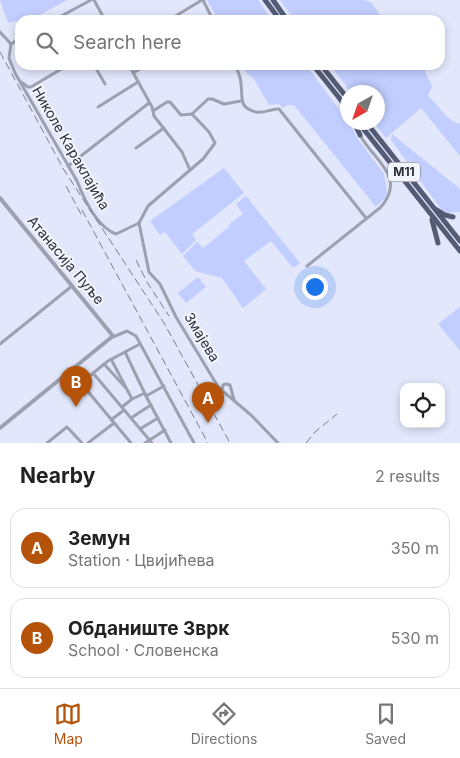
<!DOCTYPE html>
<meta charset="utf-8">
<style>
body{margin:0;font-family:Inter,sans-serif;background:#f2f2f2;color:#222}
.controls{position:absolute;right:15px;bottom:15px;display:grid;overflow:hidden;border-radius:10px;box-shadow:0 2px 8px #0003}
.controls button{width:45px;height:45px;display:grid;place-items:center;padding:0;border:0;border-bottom:1px solid #e0e0e0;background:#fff;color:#222;font:25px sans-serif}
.compass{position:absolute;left:340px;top:85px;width:45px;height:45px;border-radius:50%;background:#fff;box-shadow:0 2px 8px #0003;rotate:220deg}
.you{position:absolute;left:314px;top:286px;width:18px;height:18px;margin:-12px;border:4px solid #fff;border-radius:50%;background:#1a73e8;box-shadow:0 0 0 8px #1a73e833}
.badge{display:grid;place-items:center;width:32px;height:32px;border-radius:50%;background:#b45309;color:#fff;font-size:16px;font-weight:700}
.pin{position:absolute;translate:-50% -41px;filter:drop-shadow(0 1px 2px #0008)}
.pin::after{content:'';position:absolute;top:26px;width:18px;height:15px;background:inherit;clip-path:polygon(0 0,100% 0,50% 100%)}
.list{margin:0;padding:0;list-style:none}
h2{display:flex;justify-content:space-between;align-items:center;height:65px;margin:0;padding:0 20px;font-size:21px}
h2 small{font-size:16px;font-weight:400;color:#767676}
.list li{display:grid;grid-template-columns:32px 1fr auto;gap:15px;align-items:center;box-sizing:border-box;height:80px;margin:0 10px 10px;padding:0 10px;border:1px solid #e0e0e0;border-radius:15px}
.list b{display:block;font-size:19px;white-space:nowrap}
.list p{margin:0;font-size:16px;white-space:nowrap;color:#767676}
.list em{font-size:16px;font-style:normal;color:#767676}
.icon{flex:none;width:28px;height:28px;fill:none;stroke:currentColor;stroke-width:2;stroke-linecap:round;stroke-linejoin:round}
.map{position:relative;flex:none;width:460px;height:443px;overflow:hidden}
.search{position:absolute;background:#fff;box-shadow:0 2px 8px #0003;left:15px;right:15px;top:15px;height:55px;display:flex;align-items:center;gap:12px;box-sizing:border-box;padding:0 18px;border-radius:15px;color:#767676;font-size:19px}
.sheet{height:245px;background:#fff}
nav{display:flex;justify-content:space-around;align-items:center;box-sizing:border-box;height:70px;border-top:1px solid #e0e0e0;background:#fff;font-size:14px;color:#767676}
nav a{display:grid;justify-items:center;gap:2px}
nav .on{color:#b45309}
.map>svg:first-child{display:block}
.green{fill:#c1ceff}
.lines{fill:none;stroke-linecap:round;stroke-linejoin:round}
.minor{stroke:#9da1af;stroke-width:3}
.tertiary{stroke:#9da1af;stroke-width:4}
.trunk{stroke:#545b75;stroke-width:5}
.rail{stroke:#787c8d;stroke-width:1;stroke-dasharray:8 4;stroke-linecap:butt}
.labels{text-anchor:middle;stroke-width:4;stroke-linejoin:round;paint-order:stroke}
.shield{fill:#f3f5fc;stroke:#686b76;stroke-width:1}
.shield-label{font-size:12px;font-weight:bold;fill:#2c303d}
.street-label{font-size:14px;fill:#2c303d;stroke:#f3f5fc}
</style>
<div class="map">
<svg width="460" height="443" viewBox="0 0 460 443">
<rect width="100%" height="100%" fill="#e2e7fc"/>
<g class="green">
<path d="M0,0h67l-31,17 -28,6z"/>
<path d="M207,0h51l14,20h-54z"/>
<path d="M280,0h83l8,2 13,18h-89z"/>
<path d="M242,65h64l41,55 1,2 1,1 8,15 27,36 3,19 -3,6 -8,8 -82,-102h-7l-4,3 -4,-4 -10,1 -15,-26 -9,-8z"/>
<path d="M330,65h92l10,21 -4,10c10,8 18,25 32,28v32l-39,-48 -35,30 -12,-15 4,-1v-30h-27z"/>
<path d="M392,134l68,55v23c-8,0 -14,3 -19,-3l-50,-69z"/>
<path d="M224,168l20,25 -52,41 4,6 -14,14 -17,-22 -5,3 -10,-14z"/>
<path d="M246,196l54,67 -7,5 -22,-27 -27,20 22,28 -23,19 -21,-30 -27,-7 -12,-15 14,-14 6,6 26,-21 -1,-2 15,-11 -7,-10z"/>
<path d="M198,277l8,10 -20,16 -8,-10z"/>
<path d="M460,307v44l-22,-27z"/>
</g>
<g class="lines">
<g class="minor">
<path d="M94,0l11,20"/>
<path d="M203,0l10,20"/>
<path d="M65,14l4,6"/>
<path d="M54,20l37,-20"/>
<path d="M169,20l33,-20"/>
<path d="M0,32l11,12"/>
<path d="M11,44l-2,14 6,15 62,108c7,18 20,46 39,53l23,-11"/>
<path d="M11,44l9,-6"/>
<path d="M94,65l11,19"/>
<path d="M129,65l23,42 2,9 28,36 8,18"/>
<path d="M235,65c3,6 6,12 6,19 2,13 -3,24 15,28 8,2 16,-4 23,-3l87,109"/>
<path d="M133,73l14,-8"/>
<path d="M21,82l7,5h3l37,-22"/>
<path d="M98,107l40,-25"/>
<path d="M192,114l16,-15h4l12,5 17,-3"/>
<path d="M136,148l28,-20"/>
<path d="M68,166l81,-63"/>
<path d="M139,223l10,49 11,12 16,33 38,63 5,8 32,27 27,28"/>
<path d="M139,223l9,-17 55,-47 12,-16 -6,-11 -17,-18 -11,1 -11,-13h-3l-14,9"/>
<path d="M307,266l74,-59c26,-31 -8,-47 -21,-72"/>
<path d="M113,337l14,-6 9,5 58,107"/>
<path d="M0,344l72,-58"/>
<path d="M125,352l22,46 24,45"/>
<path d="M111,359l21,40"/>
<path d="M104,364l21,23"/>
<path d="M70,370l61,73"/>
<path d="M93,373l59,70"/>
<path d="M81,383l27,-22 32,-17"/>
<path d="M222,390l1,-5 3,-1 4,1 4,15"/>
<path d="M146,396l18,-10"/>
<path d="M122,407l10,-8 13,-6"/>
<path d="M131,418l20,-13"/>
<path d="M111,420l13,-10"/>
<path d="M140,429l18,-11"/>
<path d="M47,443l20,-16 15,16"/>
<path d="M88,443l26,-20"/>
<path d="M145,443l20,-13"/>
</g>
<path class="tertiary" d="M0,198l113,138 -113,92"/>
<g class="trunk">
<path d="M265,0l15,20"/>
<path d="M273,0l14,20"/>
<path d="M313,65l35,44"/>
<path d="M321,65l27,34"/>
<path d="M354,122l6,13"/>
<path d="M358,122l102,129"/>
<path d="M366,122l94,119"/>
<path d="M437,210l8,5 8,2"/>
<path d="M432,220l6,23"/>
</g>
<g class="rail">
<path d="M0,52l64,118 100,153 66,120"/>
<path d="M66,186l16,30"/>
<path d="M82,210l126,233"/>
<path d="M136,260l11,22 22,34"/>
<path d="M306,443l9,-11 22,-18"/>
</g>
</g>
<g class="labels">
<rect class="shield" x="388" y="162.5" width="32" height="19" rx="4"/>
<g class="shield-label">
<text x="404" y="176">M11</text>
</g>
<g class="street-label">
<text transform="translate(71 148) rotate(60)" y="5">Николе Караклајића</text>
<text transform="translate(66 260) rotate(50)" y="5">Атанасија Пуље</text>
<text transform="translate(202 337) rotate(59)" y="5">Змајева</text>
</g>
</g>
</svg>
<div class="controls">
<button><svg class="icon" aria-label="locate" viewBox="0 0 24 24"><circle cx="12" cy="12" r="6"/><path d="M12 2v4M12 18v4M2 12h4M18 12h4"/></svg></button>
</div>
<svg class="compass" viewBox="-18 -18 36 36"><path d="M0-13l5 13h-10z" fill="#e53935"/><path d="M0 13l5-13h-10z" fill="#767676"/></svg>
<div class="you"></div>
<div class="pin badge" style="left:208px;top:423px">A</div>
<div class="pin badge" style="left:76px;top:407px">B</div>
<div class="search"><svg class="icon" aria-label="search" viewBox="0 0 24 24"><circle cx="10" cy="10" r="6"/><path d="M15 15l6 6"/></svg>Search here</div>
</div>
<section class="sheet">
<h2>Nearby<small>2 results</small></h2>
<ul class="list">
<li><span class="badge">A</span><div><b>Земун</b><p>Station · Цвијићева</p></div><em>350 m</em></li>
<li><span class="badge">B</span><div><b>Обданиште Зврк</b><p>School · Словенска</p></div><em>530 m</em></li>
</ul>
</section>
<nav>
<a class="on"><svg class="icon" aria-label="map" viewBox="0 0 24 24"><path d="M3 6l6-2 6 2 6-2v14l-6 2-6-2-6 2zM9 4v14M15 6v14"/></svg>Map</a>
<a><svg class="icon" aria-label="directions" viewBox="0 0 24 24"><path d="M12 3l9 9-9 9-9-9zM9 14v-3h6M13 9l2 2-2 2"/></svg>Directions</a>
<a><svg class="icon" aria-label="saved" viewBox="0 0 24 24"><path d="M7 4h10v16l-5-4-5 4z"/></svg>Saved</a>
</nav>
